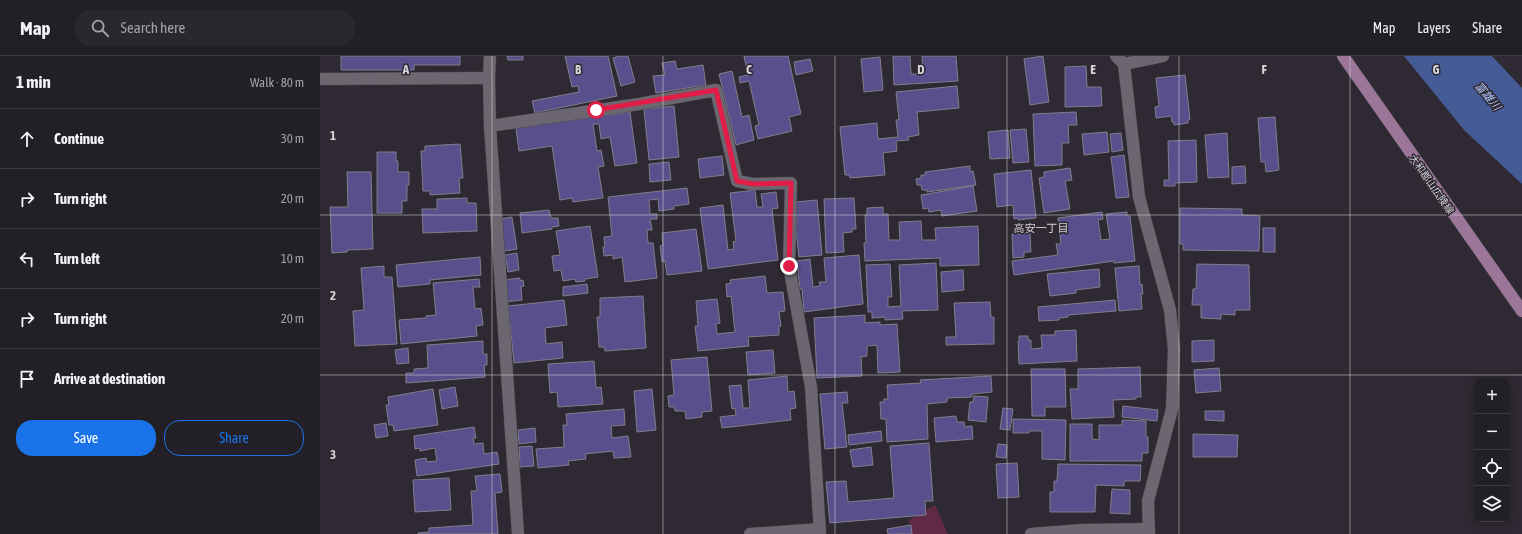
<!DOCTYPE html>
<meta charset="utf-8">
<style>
body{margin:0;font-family:"Asap Condensed","Noto Sans JP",sans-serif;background:#2a272e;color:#f1f3f6}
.controls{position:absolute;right:12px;bottom:12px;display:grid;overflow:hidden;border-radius:8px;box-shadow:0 2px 10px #0003}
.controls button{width:36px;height:36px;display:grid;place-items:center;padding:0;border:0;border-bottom:1px solid #3f3d43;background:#221f26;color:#f1f3f6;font:20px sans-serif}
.stop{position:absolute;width:12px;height:12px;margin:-9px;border:3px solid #e11d48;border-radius:50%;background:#fff}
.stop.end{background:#e11d48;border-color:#fff;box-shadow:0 1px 4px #0008}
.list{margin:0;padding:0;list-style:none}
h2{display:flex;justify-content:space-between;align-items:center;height:52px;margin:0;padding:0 16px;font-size:17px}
h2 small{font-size:13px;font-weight:400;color:#a2a2a7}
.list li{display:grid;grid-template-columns:26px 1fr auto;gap:12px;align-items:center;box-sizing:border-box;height:60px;padding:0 16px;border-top:1px solid #3f3d43}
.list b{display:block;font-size:15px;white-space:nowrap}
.list em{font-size:13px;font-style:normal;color:#a2a2a7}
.actions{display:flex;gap:8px;padding:12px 16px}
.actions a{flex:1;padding:9px 0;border:1px solid #1a73e8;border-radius:16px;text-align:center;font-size:14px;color:#1a73e8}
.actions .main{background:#1a73e8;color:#fff}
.icon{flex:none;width:22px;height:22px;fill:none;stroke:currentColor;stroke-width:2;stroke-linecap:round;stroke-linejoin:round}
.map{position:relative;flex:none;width:1202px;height:478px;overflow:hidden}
header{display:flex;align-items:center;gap:24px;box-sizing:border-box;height:56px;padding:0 20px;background:#221f26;border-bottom:1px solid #3f3d43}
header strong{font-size:19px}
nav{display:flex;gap:22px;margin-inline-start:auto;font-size:14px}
.search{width:280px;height:36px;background:#2a272e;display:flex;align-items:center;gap:10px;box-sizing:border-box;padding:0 14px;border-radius:16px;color:#a2a2a7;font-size:15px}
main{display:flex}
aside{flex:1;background:#221f26}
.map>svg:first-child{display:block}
.green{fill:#612a44}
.water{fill:#455b96}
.building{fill:#584f8d;stroke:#807f8a}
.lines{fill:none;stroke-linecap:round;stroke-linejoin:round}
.minor-casing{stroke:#48444b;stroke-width:13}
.major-casing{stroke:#48444b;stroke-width:13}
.minor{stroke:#6b6670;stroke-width:12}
.major{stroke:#9c7699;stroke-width:12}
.route{stroke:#e11d48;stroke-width:5}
.grid{fill:none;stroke:#d6d3d9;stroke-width:1;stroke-opacity:0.55}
.labels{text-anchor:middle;stroke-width:3;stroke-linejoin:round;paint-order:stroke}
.street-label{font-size:10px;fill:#d6d3d9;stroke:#2e2932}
.water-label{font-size:11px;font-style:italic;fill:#b2c7fb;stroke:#2e2932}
.neighbourhood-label{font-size:11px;fill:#d6d3d9;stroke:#2e2932}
.grid-label{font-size:13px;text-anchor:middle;font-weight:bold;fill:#d6d3d9;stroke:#2e2932;stroke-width:3;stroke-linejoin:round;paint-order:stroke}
</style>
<header>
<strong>Map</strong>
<div class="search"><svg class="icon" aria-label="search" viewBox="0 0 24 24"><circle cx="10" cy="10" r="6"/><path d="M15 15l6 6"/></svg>Search here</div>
<nav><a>Map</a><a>Layers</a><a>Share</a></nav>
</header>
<main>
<aside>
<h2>1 min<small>Walk · 80 m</small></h2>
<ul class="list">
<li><svg class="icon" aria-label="ahead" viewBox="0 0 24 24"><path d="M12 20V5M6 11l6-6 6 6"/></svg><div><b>Continue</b></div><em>30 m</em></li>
<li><svg class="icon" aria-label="right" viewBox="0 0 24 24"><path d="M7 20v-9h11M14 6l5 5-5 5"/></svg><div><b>Turn right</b></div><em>20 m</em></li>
<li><svg class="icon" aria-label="left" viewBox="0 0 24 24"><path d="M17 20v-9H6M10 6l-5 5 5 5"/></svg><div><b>Turn left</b></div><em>10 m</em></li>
<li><svg class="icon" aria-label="right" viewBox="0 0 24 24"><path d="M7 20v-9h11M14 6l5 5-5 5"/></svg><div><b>Turn right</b></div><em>20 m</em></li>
<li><svg class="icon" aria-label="arrive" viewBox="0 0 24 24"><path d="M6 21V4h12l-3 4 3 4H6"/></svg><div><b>Arrive at destination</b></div></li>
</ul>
<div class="actions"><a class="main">Save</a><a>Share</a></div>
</aside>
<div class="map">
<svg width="1202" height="478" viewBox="0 0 1202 478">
<rect width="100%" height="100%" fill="#2e2932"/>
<path class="green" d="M615,449l13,29h-38l-1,-14z"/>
<path class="water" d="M1084,0h88l30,32v96l-58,-54z"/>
<g class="building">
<path d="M21,0h119v9h-46v5h-73z"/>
<path d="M187,0h16v4h-15z"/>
<path d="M245,0h43l9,40 -82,17 -3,-12 47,-9 -1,-6 -6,1z"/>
<path d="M299,0h9l7,26 -14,4 -8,-28z"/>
<path d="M424,0h44l13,58 -12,3 3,14 -34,8 -3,-13 4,-1 -10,-44 -9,2 -1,-6 9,-2z"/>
<path d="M573,0h17l1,18h12l-1,-18h34l2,25 -64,4z"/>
<path d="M723,0l6,46 -19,3 -6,-46z"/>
<path d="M560,1l3,33 -19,2 -3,-33z"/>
<path d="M490,3l3,12 -17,4 -2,-13z"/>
<path d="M355,5l2,8 26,-4 3,20 -50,8 -3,-17 12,-1 -3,-12z"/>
<path d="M766,10l1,21h14l1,19 -37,1v-40z"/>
<path d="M412,15l10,46 7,-2 5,25 -18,5 -17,-71z"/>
<path d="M865,19l5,44 -2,1v3l-14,2v-3h-2l-1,-6 -15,2 -1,-11 4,-1 -3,-28z"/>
<path d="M637,30l2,22 -42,4 2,23 -11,2 1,3 -13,1 1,10 -14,2 2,22 -35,3 -1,-3h-4l-5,-48 37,-4 1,16 20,-2 -2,-17h3l-3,-28z"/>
<path d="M354,50l5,51 -30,3 -5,-51z"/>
<path d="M310,56l7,51 -22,3 -5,-29 -9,2 -2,-15h-6l4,27 4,-1 3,16 -6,1 5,31 -30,4 -1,-4 -12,2 -8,-54 -33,5 -3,-23z"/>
<path d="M756,56l1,13h-9l1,18h-7v22l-27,1 -2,-52z"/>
<path d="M955,61l4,53 -13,2 -1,-10h-4l-3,-44z"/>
<path d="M706,73l3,33 -16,1 -3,-33z"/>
<path d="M688,74l2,28 -20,1 -2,-27z"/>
<path d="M787,76l2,20 -25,3 -2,-21z"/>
<path d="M801,77l2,17 -11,2 -2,-18z"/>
<path d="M907,77l2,44 -21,1 -3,-43z"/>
<path d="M876,84l1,42 -22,1v3h-11v-6h5l-1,-39z"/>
<path d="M140,88l3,34h-4l1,15 -30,2v-4h-7l-2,-40h4v-5z"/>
<path d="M57,96h19v9h2v11h11v13h-2v16h-5v12h-25z"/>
<path d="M804,99l5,42 -13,1 -5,-41z"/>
<path d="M402,100l2,19 -24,3 -2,-19z"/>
<path d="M349,106l2,18 -21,2 -1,-18z"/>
<path d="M650,110v6l3,-1 3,14 -49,7v-2h-5l-1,-5h-4l-1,-6 5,-1v-3h4v-3z"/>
<path d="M925,110l1,17 -14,1v-17z"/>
<path d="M750,112l2,12 -7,1 5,28 -26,4 -5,-35 5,-1v-5z"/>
<path d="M711,114l5,48 -18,2v-2l-4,1 -1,-14 -16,2 -3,-33z"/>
<path d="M27,116h24l2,77 -26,1v2l-15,1 -2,-46h18z"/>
<path d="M653,130l4,25 -35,5 -1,-6 -12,2 -1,-4 -5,1 -2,-14z"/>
<path d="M367,132l2,16 -15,2v3l-15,2 -1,-12 -9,1 1,14h7v5h-7l2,11h-5l1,13h5l4,35 -32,4 -3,-25 -9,2v-4l-9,1 -1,-9h2l-1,-10 8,-1 -4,-39z"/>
<path d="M435,134l2,17h6l-2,-13 15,-2 2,16 -6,1 6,51 -70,9 -8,-61 23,-3 5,45 6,-1 -1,-7 3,-1 -6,-48z"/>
<path d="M147,142v5h9l1,28 -54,2 -1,-24h15v-10z"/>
<path d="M534,142l2,31h-4v3l-9,1 1,19 -18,1 -2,-54z"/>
<path d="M497,144l5,55 -23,2 -4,-34h2l-2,-21z"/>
<path d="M563,151v7h5l1,26h11l-1,-18 22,-1 1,19h14l-1,-12 43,-2 1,39 -39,1v-8l-75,3 -1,-18h2l-1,-28h2v-7z"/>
<path d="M860,152l62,1v6l18,1 -1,35 -76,-1v-6h-3z"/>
<path d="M229,154l2,8h7l1,8 -7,1v2l-30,4 -2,-20z"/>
<path d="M782,156l1,7 -5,1 3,20 9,-1 -4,-25 21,-2v4h3l5,45 -21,2v-2l-100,14 -2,-14 46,-6 -2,-11h5l-3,-26z"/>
<path d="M192,161l5,32 -12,2 -5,-32z"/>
<path d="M270,170l8,51 -13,2v2l-9,1 -1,-3 -12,2 -2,-11 -7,1 -2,-15 8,-1 -4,-24z"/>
<rect x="943" y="172" width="12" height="24"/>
<path d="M376,173l6,42 -35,4 -2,-14 -3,1 -2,-16 3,-1 -1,-12z"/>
<path d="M710,177l1,19h-7v5l-11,1 -1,-24z"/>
<path d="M197,197l2,17 -11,2 -3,-17z"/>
<path d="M539,199l4,49 -59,8 -2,-23h-2l-3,-28 13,-2 3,28 7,-1 -1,-4h7l-2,-24z"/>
<path d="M160,201l1,18 -51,5v4l-32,3 -2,-22z"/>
<path d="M616,207l2,47 -36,1 1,8 -18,1v-3l-13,1v-6h-4l-2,-47 24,-1 2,33h-4v10l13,-1 -2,-41z"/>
<path d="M877,208l52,1 1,45h-15v5l-14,-1v5l-20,-1v-13h-9l1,-16h3z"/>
<path d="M64,210v11h8l5,67 -42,2 -2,-35 11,-1 -3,-42z"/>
<path d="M819,210l1,19 2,-1 1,10h-2l1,15 -23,2 -4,-43z"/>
<path d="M779,213l1,18 -24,3v3l-26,3 -3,-22z"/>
<path d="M643,214l1,20 -22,2 -1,-20z"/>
<path d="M445,220l2,17 16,-1 2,19 -6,1 2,14h-2v9l-31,2 1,9 -51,5 -3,-25h3l-2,-25 21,-2 3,24 -4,1 1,10 18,-2 -4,-36 -4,1 -1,-13 5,-1 -1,-3z"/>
<path d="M200,222v3l3,-1 1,6 -3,1 1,13 -17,2 -2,-22z"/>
<path d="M159,223l1,8h-7l2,22 6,-1 2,17 -7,1 1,10 -76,8 -2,-24 27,-2v-2l10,-1 -3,-32z"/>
<path d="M267,228l1,9 -25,3v-9z"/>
<path d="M323,240l3,52 -41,3 -1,-4h-5l-2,-30h3v-19z"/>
<path d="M244,244l3,25 -22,3 1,16 16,-2 1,16 -49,5 -6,-57z"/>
<path d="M795,244l1,11 -48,4v2l-9,1v2l-20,1 -1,-14z"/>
<path d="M670,246l1,15h3v27l-48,1v-8h10l-2,-34z"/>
<path d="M545,259v8l15,-1v3l17,-1 3,48 -22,1 -1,-28 -10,1v10l-6,1 1,19 -45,2 -3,-60z"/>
<path d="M756,274l1,31 -58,3 -1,-23h1v-5h9v4h3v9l11,-1 -1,-13h14v-4z"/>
<path d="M894,284v21l-22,1v-21z"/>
<path d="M163,285v13h4v11h-3l1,12 -79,6v-10h8v-4l14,-1 -1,-23z"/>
<path d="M88,292l1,15 -12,1 -2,-14z"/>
<path d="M453,294l2,23 -27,2 -2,-23z"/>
<path d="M387,301l5,54 -10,1v5l-16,2 -1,-8h-10l-1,-4h-5l-1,-11 6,-1 -3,-35z"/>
<path d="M274,305l2,27 5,-1 2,17 -45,3 -1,-15 -7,1 -2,-29z"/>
<path d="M820,311l1,30h-5v2l-23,1 1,17 -42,2 -2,-30h8v-20z"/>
<path d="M899,312l2,23 -25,2 -2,-23z"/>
<path d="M711,313h34l1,38h-21v9h-13z"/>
<path d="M467,320l1,16 6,-1 2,17 -6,1 1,11 -69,8 -2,-11 16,-2 -1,-7 -3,1 -3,-23 12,-1 2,23h7l-2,-28z"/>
<path d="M671,320l1,16 -20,2v3l-25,1v4l-20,2 1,35 -41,3 -1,-23h-5l-1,-17h4v-3h4l-1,-14 34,-2 -1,-3z"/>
<path d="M135,331l3,19 -16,3 -3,-19z"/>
<path d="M113,333l5,36 -44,6 -1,-6h-4l-3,-20h3l-1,-8z"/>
<path d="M332,333l4,41 -19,2 -3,-41z"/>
<path d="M527,336l1,11h-6l5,44 -22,2 -5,-55z"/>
<path d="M654,340l14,1 -2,25 -18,-2 2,-18h3z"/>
<path d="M803,350l35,4 -1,11 -35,-4z"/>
<path d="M683,352l10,1 -3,21 -10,-1z"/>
<path d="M304,353l1,16 -14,1 1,12 16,-2 3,21 -17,1 -1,-7 -28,3 1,5 -18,2 1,4 -31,3 -2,-19 28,-2 -1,-22h4l-1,-11z"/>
<path d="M885,355h19v10l-19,-1z"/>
<path d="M636,360l1,6h7l1,5 7,-1 1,13 -37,3 -2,-24z"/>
<path d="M693,363l53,1 -1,40 -23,-1v-28h-13v2h-16z"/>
<path d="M802,364l24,1v16h2v16h-6v8h-72v-37h22v15l7,1v-15h23z"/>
<path d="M66,367l2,13 -12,2 -2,-13z"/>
<path d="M154,371l2,11h-3l1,6 9,-1 1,11 13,-2 2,12 -82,12 -2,-16 11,-2 1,4 10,-1 -2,-13 -15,3v-3l-5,1 -1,-13z"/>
<path d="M215,372l1,14 -17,2 -1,-14z"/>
<path d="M561,375l1,10 -33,4 -1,-10z"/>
<path d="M873,378l45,1 -1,22h-44z"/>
<path d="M609,387l4,58h-8l1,14 -96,8 -4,-41 20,-1 2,21 46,-4 -4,-52z"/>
<path d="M678,388l9,1 -1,13 -10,-1z"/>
<path d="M212,390l2,20 -14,1 -1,-20z"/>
<path d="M551,391l2,18 -20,2 -3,-17z"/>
<path d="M697,407l2,34 -21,1 -2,-34z"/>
<path d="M738,408l83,1 -1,16h-16v5l-28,-1 -1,27h-45v-20h4v-11h3z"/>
<path d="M180,418l2,18 -7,1 3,41h-80v-1l11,-1v-4l44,-3 -2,-34h6l-2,-15z"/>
<path d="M129,422l2,32 -36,2 -2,-32z"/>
<path d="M792,433l18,1v24l-20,-1z"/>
<path d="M591,469l1,9h-24l-1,-5z"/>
</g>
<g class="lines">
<g class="minor-casing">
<g id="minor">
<path d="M170,0l-1,22 1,48 28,408"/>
<path d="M796,0l8,8 15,133 31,113 4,39 -2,60 -24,92 1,33"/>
<path d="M804,8l39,-8"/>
<path d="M0,23l169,-1"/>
<path d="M170,70l149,-22 77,-14 21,91 16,3 38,-1 -2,83 22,121 9,147"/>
<path d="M430,478l70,-5"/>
<path d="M711,478l51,-4 67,-1"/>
</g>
</g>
<g class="major-casing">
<path id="major" d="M1023,0l179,255"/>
</g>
<use href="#minor" class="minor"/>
<use href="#major" class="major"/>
</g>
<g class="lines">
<path class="route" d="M276,54l120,-20 21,91 16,3 38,-1 -2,83"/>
</g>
<path class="grid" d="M172,0v478M343,0v478M515,0v478M687,0v478M859,0v478M1030,0v478M0,159h1202M0,319h1202"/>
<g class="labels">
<g class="street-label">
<text transform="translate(1112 128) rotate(55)" y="4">大和郡山広陵線</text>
</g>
<g class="water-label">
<text transform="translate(1168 40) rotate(50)" y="4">富雄川</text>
</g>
<g class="neighbourhood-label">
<text x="721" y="176">高安一丁目</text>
</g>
</g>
<g class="grid-label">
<text x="86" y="18">A</text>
<text x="258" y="18">B</text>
<text x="429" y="18">C</text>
<text x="601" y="18">D</text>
<text x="773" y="18">E</text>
<text x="944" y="18">F</text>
<text x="1116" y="18">G</text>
<text x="13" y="84">1</text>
<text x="13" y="244">2</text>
<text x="13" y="403">3</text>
</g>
</svg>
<div class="controls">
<button>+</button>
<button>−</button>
<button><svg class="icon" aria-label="locate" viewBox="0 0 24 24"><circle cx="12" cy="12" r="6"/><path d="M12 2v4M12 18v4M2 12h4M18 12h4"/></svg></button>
<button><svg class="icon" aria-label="layers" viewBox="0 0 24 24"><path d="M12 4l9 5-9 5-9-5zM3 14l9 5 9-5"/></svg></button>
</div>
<div class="stop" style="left:276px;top:54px"></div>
<div class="stop end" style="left:469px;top:210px"></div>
</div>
</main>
